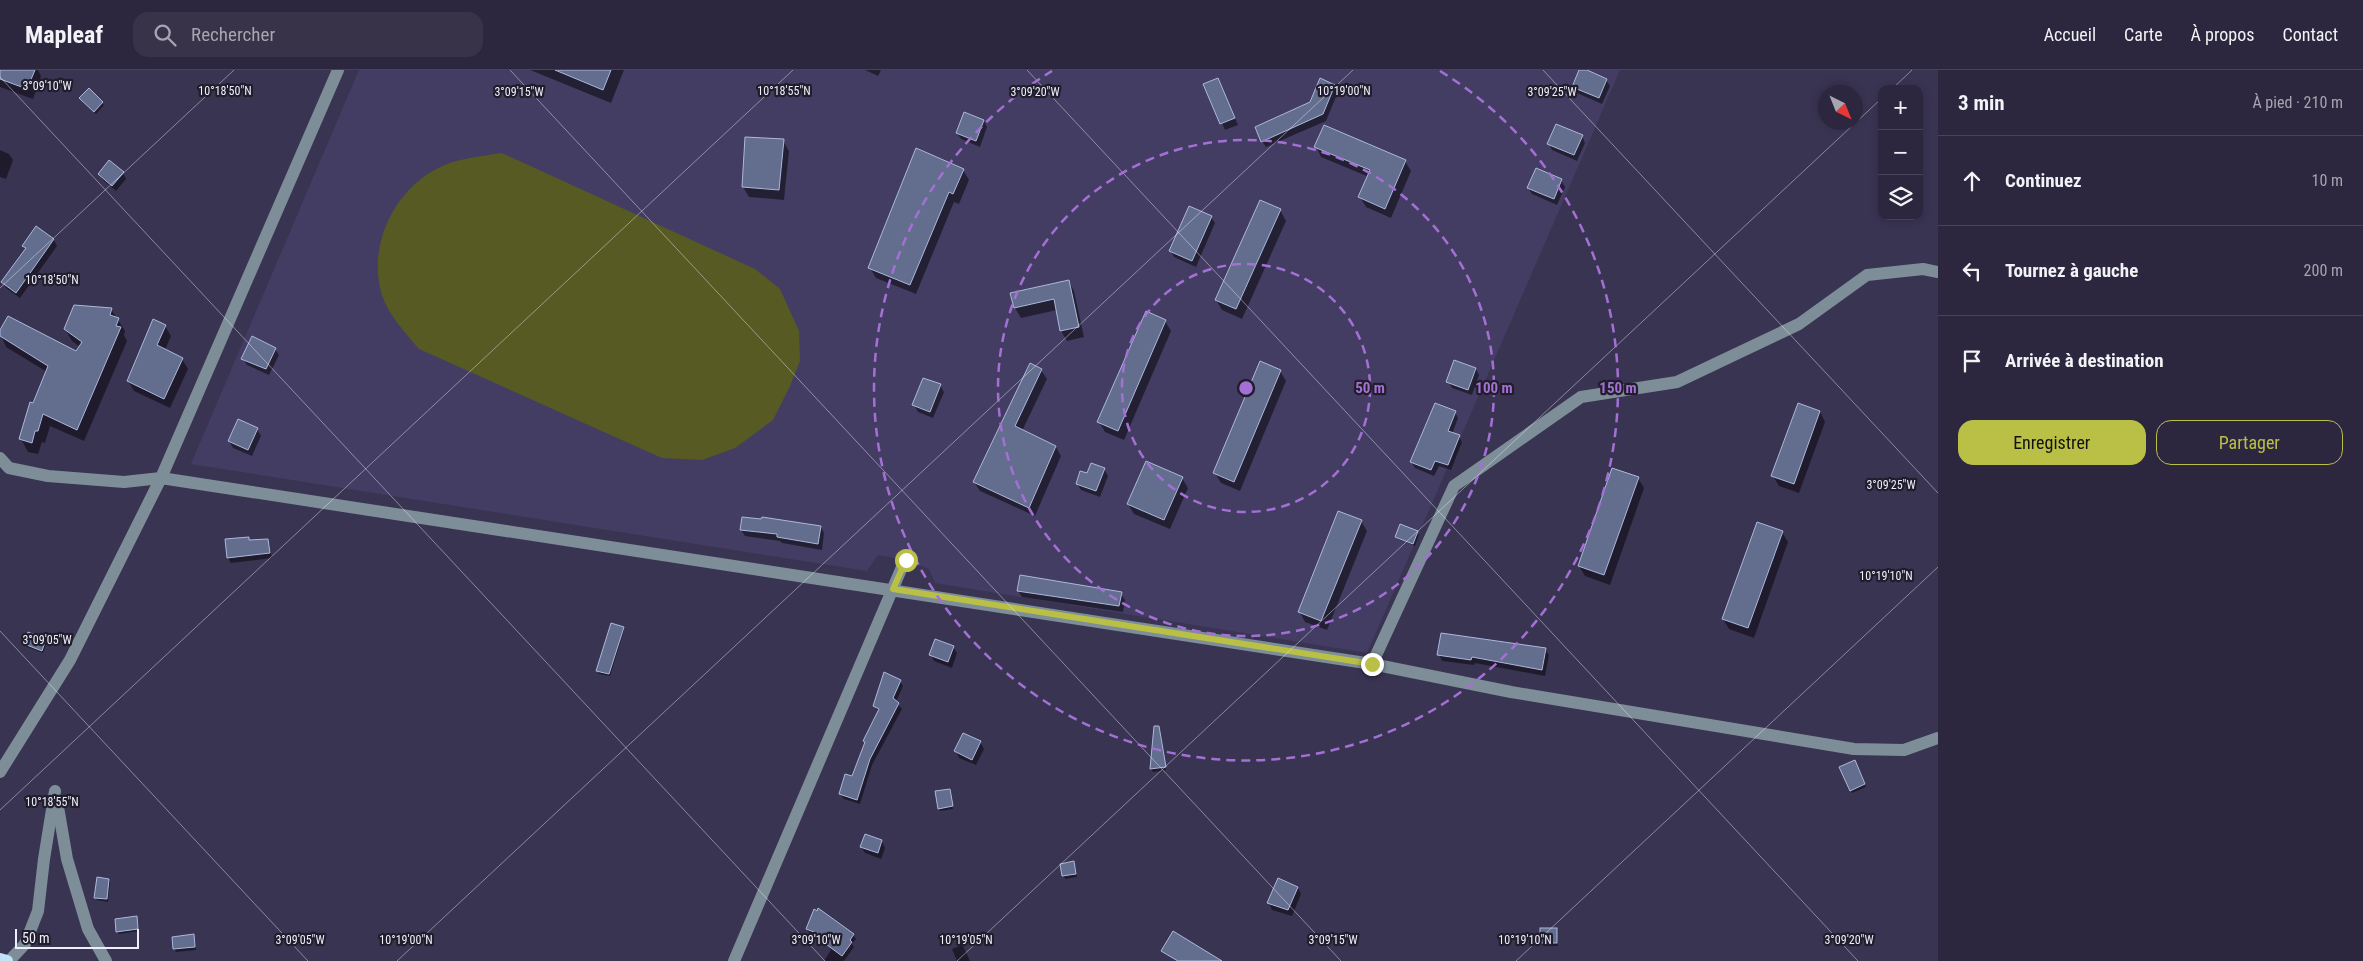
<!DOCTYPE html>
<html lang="fr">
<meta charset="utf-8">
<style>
body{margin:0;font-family:"Roboto Condensed",sans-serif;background:#383349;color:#f1f3f6}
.controls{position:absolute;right:15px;top:15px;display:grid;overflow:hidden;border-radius:10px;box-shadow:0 2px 8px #0003}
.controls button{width:45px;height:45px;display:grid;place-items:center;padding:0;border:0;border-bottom:1px solid #484458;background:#2c273e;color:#f1f3f6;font:25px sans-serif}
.compass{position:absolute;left:1818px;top:15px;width:45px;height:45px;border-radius:50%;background:#2c273e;box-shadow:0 2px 8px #0003;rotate:137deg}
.scale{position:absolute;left:15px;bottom:12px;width:124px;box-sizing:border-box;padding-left:5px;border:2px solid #f0eefe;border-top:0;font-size:14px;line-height:18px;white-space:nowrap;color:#f0eefe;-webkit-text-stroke:4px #211e2c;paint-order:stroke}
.stop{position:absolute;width:15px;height:15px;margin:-11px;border:4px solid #bac045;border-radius:50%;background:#fff}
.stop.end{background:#bac045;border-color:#fff;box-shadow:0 1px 5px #0008}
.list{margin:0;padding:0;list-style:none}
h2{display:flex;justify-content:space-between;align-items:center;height:65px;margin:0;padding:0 20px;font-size:21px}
h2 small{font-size:16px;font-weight:400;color:#a6a5b0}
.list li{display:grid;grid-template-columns:32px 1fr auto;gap:15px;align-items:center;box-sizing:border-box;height:90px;padding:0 20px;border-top:1px solid #484458}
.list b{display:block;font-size:19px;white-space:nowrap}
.list em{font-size:16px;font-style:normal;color:#a6a5b0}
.actions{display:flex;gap:10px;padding:15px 20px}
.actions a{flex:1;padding:11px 0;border:1px solid #bac045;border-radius:15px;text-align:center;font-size:18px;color:#bac045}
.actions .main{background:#bac045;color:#111}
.icon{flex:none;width:28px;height:28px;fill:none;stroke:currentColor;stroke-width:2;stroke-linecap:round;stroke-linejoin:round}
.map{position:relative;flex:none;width:1938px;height:891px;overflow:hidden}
header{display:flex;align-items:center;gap:30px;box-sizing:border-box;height:70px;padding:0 25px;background:#2c273e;border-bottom:1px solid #484458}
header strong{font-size:24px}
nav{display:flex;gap:28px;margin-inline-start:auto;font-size:18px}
.search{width:350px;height:45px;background:#383349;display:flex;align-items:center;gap:12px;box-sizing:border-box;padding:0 18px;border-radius:15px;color:#a6a5b0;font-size:19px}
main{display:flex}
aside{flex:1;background:#2c273e}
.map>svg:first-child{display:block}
.built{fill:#443d63}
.green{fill:#575a22}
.shadow{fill:#0007}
.building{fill:#636d8e;stroke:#adb8dc}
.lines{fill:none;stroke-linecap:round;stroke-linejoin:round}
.minor{stroke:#7e8e98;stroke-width:12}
.major{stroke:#c0e3f6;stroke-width:12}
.route{stroke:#bac045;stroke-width:6}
.ticks{fill:none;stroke:#f0eefe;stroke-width:1;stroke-opacity:0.45}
.ring{fill:none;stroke:#a470d5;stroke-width:2.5;stroke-dasharray:9 6}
.ticks-label{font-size:12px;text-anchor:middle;fill:#f0eefe;stroke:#211e2c;stroke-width:4.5;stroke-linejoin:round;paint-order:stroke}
.centre{fill:#a470d5;stroke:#211e2c;stroke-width:2.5}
.ring-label{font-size:15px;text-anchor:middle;font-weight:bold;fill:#a470d5;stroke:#211e2c;stroke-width:4.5;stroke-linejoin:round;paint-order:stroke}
</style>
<header>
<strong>Mapleaf</strong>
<div class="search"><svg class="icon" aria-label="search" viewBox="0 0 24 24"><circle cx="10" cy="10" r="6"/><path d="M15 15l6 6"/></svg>Rechercher</div>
<nav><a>Accueil</a><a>Carte</a><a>À propos</a><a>Contact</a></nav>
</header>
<main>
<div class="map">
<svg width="1938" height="891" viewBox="0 0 1938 891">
<rect width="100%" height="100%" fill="#3a3453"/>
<path class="built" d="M359,0h1261l-253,583 -432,-70 -6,-14 -24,-9 -27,-5 -11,16 -676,-107z"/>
<path class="green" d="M502,83l253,116 25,20 19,42 1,30 -10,25 -17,34 -38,28 -33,12 -40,-2 -243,-109c-14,-17 -30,-33 -37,-54 -16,-51 15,-111 63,-130 17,-7 38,-9 57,-12z"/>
<g class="shadow">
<path d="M0,0h38l3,6 -8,23 -33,-12z"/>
<path d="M530,0h94l-13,33z"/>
<path d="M865,0h16l-3,6z"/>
<path d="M1581,0l25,10 4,6 -8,18 -25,-11 -4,-6z"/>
<path d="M1218,9l20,46 -13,5 -20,-46z"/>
<path d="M1334,16l4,6 -12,29 -60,26 -4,-6z"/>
<path d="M82,31l20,2 2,2 -8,9z"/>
<path d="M984,51l3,6 -7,20 -19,-8 -4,-6z"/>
<path d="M1582,66l3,7 -8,18 -25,-11 -3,-6z"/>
<path d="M783,71l6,10 -5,49 -35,-3 -6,-10z"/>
<path d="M1316,76l89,15 6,10 -20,47 -25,-11 -6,-10 9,-20 -48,-20z"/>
<path d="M0,80l9,4 4,6 -7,19 -6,-2z"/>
<path d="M963,100l6,10 -10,24 -5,-2 -38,92 -40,-16 -6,-10z"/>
<path d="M123,103l3,6 -10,12 -13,-11 -4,-6z"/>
<path d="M1561,110l4,7 -8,18 -25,-11 -4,-6z"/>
<path d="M1280,140l6,11 -44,98 -20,-9 -6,-10z"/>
<path d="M1211,147l4,6 -19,44 -22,-10 -3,-6z"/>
<path d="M36,158l18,12 3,6 -37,52 -14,-10 -4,-6 24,-32 -2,-4z"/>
<path d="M1069,211l5,10 10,46 -17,4 -6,-10 -4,-21 -36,8 -6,-10z"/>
<path d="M111,239l14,22 -1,4 3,6 -43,100 -34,-15 -5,17 -3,-1 -4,12 -10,-2 -7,-13 26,-67 -41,-25 -6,-14 77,19 3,-5 -8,-6 -7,-12z"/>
<path d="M1165,251l6,10 -47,109 -19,-8 -6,-10z"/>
<path d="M165,256l6,10 -6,14 17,9 6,10 -18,39 -36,-17 -6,-10z"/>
<path d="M275,279l4,6 -10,20 -22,-10 -4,-6z"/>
<path d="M1476,299l3,6 -7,20 -20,-7 -4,-7z"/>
<path d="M1041,300l6,9 -25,52 34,16 5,9 -26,60 -55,-25 -6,-9z"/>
<path d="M1280,301l6,10 -46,110 -19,-8 -6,-10z"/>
<path d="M940,315l4,7 -11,26 -15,-6 -4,-7z"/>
<path d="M1455,342l3,6 -6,16 7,3 3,5 -11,28 -12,-4 -5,10 -19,-8 -4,-6z"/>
<path d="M1820,342l5,10 -26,71 -20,-7 -6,-10z"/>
<path d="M257,359l4,7 -9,20 -19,-8 -4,-7z"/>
<path d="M1104,399l4,7 -8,21 -19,-7 -4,-6z"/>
<path d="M1182,408l6,10 -18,41 -36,-15 -6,-10z"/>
<path d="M1638,408l6,10 -34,97 -25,-9 -6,-10z"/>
<path d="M1361,451l6,10 -40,99 -22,-8 -6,-11z"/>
<path d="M821,457l3,6 -2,17 -40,-7 -2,-2 -35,-5 -4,-6z"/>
<path d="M1417,462l2,3 -4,11 -17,-7 -2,-2z"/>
<path d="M1782,462l6,10 -34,96 -25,-9 -6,-10z"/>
<path d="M268,470l4,18 -41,5 -3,-5 -1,-17z"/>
<path d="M1018,521l103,3 4,6 -2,12 -101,-15z"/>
<path d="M623,558l1,2 -14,46 -11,-2 -2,-3z"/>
<path d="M45,570l2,2 -4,11 -16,-6 -2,-3z"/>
<path d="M953,577l4,6 -5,15 -18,-7 -3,-6z"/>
<path d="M1545,579l4,6 -4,21 -70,-13 -1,2 -32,-4 -3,-7z"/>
<path d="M900,611l3,5 -7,16 6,7 -30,56 -12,39 -16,-5 -4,-5 12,-16 14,-34 -2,-3 15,-29 -5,-6z"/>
<path d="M1155,657l5,3 6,40 -13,2 -2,-3z"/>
<path d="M980,672l4,7 -8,16 -17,-7 -3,-7z"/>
<path d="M1856,694l10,23 -14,6 -1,-2z"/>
<path d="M949,720l4,19 -13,2 -1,-3z"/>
<path d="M882,772l3,6 -4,11 -16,-6 -4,-6z"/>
<path d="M1073,793l4,14 -12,2 -4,-14z"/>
<path d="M109,810l1,3 -2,19 -11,-2 -2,-3z"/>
<path d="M1298,818l3,6 -9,22 -20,-6 -3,-7z"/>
<path d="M136,848l3,13 -20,3 -2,-3z"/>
<path d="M807,859l46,6 3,4 -4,5 2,3 -10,14h-20l7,-11 -6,-8 1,-2 -16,-6z"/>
<path d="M1556,859l2,17h-15l-2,-3z"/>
<path d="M193,866l3,14 -20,2 -1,-3z"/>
<path d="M962,875l2,3 6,13h-13l-5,-12z"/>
</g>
<g class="building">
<path d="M0,0h35l-8,19 -27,-10z"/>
<path d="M555,0h56l-8,20z"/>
<path d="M1579,0h8l20,9 -8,19 -27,-11z"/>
<path d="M1218,8l17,40 -15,6 -17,-40z"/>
<path d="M1320,8l15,7 -12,29 -62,28 -6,-15 55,-25z"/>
<path d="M89,18l14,14 -9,10 -15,-14z"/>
<path d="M964,42l20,8 -8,21 -20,-8z"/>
<path d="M1556,54l27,11 -9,20 -27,-11z"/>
<path d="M1324,55l82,35 -21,49 -27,-12 12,-27 -56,-23z"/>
<path d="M745,67l39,2 -5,51 -37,-3z"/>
<path d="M916,78l48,21 -11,25 -4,-2 -39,93 -42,-17z"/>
<path d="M109,90l15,12 -12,14 -14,-12z"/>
<path d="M1536,98l26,11 -8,20 -27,-11z"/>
<path d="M1260,130l21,9 -45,100 -21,-9z"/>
<path d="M1189,136l23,10 -20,45 -23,-10z"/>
<path d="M36,156l18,13 -38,54 -15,-11 25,-34 -4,-2z"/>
<path d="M1069,210l10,47 -19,4 -6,-32 -40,9 -4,-15z"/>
<path d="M74,235l38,3 -2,7 9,3 -3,8 5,1 -44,103 -34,-16 -5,17h-3l-3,12 -13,-4 11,-37 3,1 15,-37 -48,-30v-6l8,-14 68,35 6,-9 -18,-13z"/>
<path d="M1146,241l20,9 -48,111 -21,-9z"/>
<path d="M153,249l13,6 -9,20 26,13 -19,41 -37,-18z"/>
<path d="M252,266l24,12 -10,21 -25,-10z"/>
<path d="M1454,290l22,8 -8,22 -22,-8z"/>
<path d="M1260,291l21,9 -47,112 -21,-9z"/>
<path d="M1030,293l12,6 -27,57 41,20 -27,62 -56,-26z"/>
<path d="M923,308l18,6 -11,28 -18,-7z"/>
<path d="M1435,333l21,8 -8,20 12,4 -12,30 -13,-4 -4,9 -21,-8z"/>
<path d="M1798,333l22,8 -26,73 -23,-8z"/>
<path d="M238,349l20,9 -10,22 -20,-9z"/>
<path d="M1146,391l37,16 -19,43 -37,-16z"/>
<path d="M1091,393l14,5 -9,23 -20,-7 4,-13 7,2z"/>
<path d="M1612,398l27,9 -35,98 -26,-9z"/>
<path d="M1338,441l24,9 -41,101 -23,-9z"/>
<path d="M742,447l19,2 1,-2 59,9 -3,18 -41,-7v-3l-37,-4z"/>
<path d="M1757,452l26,9 -35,97 -26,-9z"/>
<path d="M1400,454l18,7 -5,13 -18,-7z"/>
<path d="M249,467v3l19,-1 2,14 -43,5 -2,-19z"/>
<path d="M1020,505l102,17 -3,14 -102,-15z"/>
<path d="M611,553l13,4 -15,47 -13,-3z"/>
<path d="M28,562l18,7 -4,12 -18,-7z"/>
<path d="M1441,563l105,15 -4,22 -70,-13 -1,3 -34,-5z"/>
<path d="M935,569l19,7 -6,16 -19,-7z"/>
<path d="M884,602l17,8 -8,18 6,5 -29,56 -13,41 -18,-6 6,-20 7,2 13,-34 -2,-1 16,-32 -6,-3z"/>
<path d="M1154,656h5l7,41 -16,2z"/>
<path d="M963,663l18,8 -9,19 -18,-9z"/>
<path d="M1855,690l10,24 -15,7 -11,-24z"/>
<path d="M950,719l3,17 -15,3 -3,-18z"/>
<path d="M865,764l17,6 -4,13 -18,-6z"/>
<path d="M1074,791l2,13 -14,2 -2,-12z"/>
<path d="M97,807l12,2 -2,20 -13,-1z"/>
<path d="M1278,808l20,9 -10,23 -21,-7z"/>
<path d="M818,838l36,26 -4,6 2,2 -10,14 -19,-14 4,-5 -21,-8 8,-20 3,2z"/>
<path d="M137,846l1,13 -22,3 -1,-13z"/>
<rect x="1540" y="858" width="17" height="15"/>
<path d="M1173,861l49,30h-44l-17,-10z"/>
<path d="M194,864l1,13 -22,2 -1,-12z"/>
</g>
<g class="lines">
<g class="minor">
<path d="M0,388l9,10 39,8 76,6 37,-4 1211,186 139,28 343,57 50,1 34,-12"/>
<path d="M1372,594l82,-178 127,-89 96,-15 122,-58 68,-49 56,-6 15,3"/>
<path d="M0,702l70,-112 91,-182 177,-408"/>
<path d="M57,731l10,58 21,70 18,32"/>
<path d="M9,891l16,-17 13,-33 6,-52 11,-68"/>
<path d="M734,891l171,-401"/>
</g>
<path class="major" d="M0,889l7,2"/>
</g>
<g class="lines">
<path class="route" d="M906,490l-13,29 479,75"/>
</g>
<path class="ticks" d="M510,0l831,891M1027,0l831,891M1543,0l395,423M0,7l825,884M1892,19l20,-19M0,218l234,-218M0,561l308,330M0,740l793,-740M397,891l956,-891M957,891l925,-863M1516,891l422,-394"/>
<g class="ring">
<circle cx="1246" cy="318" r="124"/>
<circle cx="1246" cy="318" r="248"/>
<path d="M1440 1A372 372 0 1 1 1052 1"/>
</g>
<g class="ticks-label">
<text x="47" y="20">3°09'10"W</text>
<text x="225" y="25">10°18'50"N</text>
<text x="784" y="25">10°18'55"N</text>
<text x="1344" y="25">10°19'00"N</text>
<text x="519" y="26">3°09'15"W</text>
<text x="1035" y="26">3°09'20"W</text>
<text x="1552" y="26">3°09'25"W</text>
<text x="52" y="214">10°18'50"N</text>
<text x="1891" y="419">3°09'25"W</text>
<text x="1886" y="510">10°19'10"N</text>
<text x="47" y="574">3°09'05"W</text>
<text x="52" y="736">10°18'55"N</text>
<text x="300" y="874">3°09'05"W</text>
<text x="816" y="874">3°09'10"W</text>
<text x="1333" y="874">3°09'15"W</text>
<text x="1849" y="874">3°09'20"W</text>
<text x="406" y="874">10°19'00"N</text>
<text x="966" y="874">10°19'05"N</text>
<text x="1525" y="874">10°19'10"N</text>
</g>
<circle cx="1246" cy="318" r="8" class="centre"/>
<g class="ring-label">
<text x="1370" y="323">50 m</text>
<text x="1494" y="323">100 m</text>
<text x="1618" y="323">150 m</text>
</g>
</svg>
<div class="controls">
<button>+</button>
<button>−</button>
<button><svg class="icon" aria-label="layers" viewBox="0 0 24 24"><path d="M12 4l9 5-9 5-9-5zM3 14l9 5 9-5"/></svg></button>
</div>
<svg class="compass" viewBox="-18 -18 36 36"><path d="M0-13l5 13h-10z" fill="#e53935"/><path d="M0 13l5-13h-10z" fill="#a6a5b0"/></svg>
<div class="scale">50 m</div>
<div class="stop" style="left:906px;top:490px"></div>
<div class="stop end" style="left:1372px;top:594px"></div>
</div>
<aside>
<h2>3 min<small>À pied · 210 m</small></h2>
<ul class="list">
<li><svg class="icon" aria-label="ahead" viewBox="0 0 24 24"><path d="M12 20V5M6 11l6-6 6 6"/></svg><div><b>Continuez</b></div><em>10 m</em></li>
<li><svg class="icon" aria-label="left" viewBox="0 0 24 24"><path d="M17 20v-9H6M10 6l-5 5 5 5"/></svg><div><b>Tournez à gauche</b></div><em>200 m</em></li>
<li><svg class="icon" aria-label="arrive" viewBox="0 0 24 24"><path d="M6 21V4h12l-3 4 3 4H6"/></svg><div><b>Arrivée à destination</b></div></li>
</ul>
<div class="actions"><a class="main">Enregistrer</a><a>Partager</a></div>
</aside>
</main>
